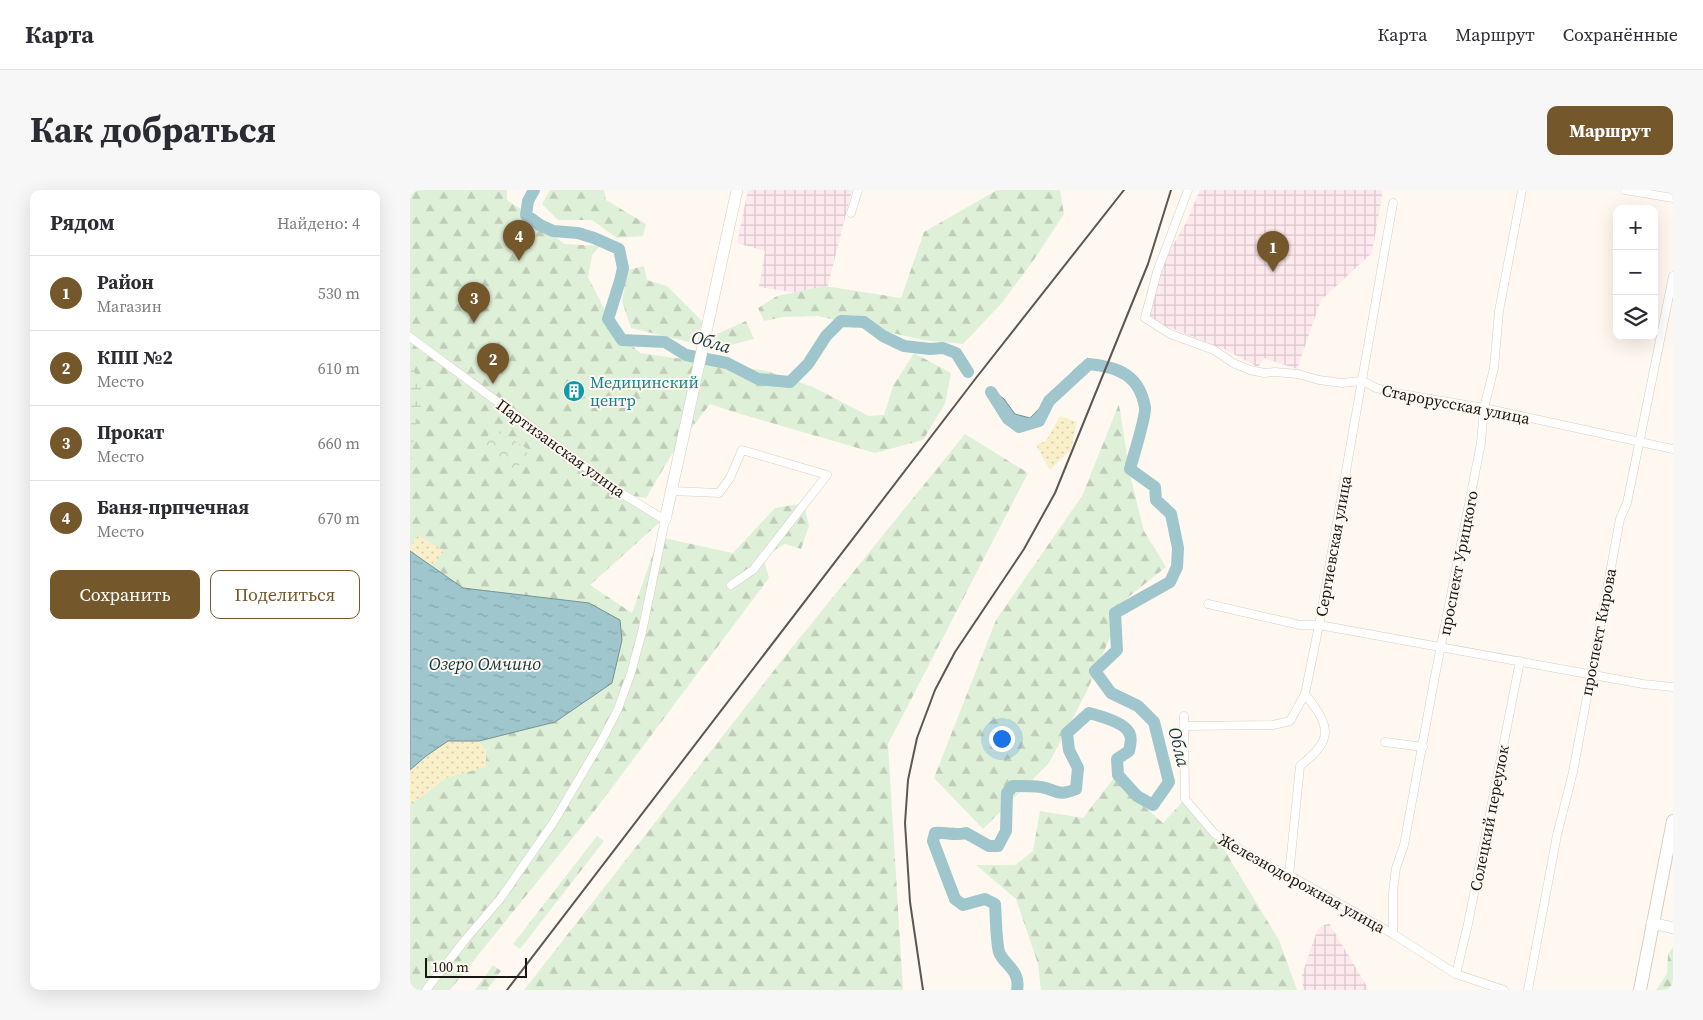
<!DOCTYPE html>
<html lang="ru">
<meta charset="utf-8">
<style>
body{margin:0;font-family:"Source Serif 4",serif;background:#f7f7f7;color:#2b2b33}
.controls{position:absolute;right:15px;top:15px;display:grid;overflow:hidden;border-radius:10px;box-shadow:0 5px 20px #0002}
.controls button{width:45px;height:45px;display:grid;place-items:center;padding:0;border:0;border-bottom:1px solid #e1e1e2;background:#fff;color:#2b2b33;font:25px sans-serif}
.scale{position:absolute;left:15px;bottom:12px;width:102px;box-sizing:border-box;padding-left:5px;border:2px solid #1a1713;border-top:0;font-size:14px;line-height:18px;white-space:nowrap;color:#1a1713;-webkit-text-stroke:4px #fef8f1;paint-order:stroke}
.you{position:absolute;left:591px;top:548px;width:18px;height:18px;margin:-12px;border:4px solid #fff;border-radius:50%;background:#1a73e8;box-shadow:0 0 0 8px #1a73e833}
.badge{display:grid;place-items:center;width:32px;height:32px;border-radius:50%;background:#74572a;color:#fff;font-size:16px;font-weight:700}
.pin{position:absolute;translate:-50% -41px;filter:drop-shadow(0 1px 2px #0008)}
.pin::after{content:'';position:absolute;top:26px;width:18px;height:15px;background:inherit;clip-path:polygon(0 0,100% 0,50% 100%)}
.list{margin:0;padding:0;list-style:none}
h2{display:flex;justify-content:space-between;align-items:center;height:65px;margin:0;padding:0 20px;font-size:21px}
h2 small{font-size:16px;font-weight:400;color:#7c7c81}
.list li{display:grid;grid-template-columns:32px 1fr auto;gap:15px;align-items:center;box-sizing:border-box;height:75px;padding:0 20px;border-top:1px solid #e1e1e2}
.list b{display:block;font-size:19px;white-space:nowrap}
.list p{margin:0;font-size:16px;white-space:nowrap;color:#7c7c81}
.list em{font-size:16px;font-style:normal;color:#7c7c81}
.actions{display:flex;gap:10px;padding:15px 20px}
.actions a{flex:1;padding:11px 0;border:1px solid #74572a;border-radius:10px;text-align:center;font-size:18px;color:#74572a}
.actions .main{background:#74572a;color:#fff}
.icon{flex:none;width:28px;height:28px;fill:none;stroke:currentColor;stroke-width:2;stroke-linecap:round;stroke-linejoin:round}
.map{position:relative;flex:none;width:1263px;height:800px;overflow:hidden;border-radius:10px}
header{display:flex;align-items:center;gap:30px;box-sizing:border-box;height:70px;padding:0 25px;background:#fff;border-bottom:1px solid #e1e1e2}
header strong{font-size:24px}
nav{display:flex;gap:28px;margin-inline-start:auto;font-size:18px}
.intro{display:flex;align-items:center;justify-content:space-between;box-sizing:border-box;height:120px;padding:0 30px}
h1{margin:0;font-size:35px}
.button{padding:12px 22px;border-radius:10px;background:#74572a;color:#fff;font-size:18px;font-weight:700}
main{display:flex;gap:30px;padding:0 30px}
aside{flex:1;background:#fff;border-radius:10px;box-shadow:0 5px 20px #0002}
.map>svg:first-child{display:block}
.industrial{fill:url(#industrial-grid)}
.forest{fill:url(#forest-firs)}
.wetland{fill:url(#wetland-marsh)}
.sand{fill:url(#sand-dots)}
.park{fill:url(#park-crowns)}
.water{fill:url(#water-ripples);stroke:#769294}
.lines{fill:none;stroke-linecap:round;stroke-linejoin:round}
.river{stroke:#9ec6cc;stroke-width:12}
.street-casing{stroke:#d7cec2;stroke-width:9}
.secondary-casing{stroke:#d7cec2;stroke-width:12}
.primary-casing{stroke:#d7cec2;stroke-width:14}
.street{stroke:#fff;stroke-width:8}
.secondary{stroke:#fff;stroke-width:11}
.primary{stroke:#fff;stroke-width:12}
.rail{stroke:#5b5753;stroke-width:2}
.labels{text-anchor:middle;stroke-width:4;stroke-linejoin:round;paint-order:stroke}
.culture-label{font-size:16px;fill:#0d838f;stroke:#fef8f1;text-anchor:start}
.street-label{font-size:16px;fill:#1a1713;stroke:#fef8f1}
.water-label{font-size:18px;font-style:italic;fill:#10373c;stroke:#fef8f1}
</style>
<header>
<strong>Карта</strong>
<nav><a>Карта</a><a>Маршрут</a><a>Сохранённые</a></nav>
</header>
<div class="intro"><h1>Как добраться</h1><a class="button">Маршрут</a></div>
<main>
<aside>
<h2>Рядом<small>Найдено: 4</small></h2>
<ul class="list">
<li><span class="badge">1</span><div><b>Район</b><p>Магазин</p></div><em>530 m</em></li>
<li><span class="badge">2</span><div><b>КПП №2</b><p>Место</p></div><em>610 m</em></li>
<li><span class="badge">3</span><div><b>Прокат</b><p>Место</p></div><em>660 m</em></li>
<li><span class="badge">4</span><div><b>Баня-прпчечная</b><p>Место</p></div><em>670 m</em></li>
</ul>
<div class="actions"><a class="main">Сохранить</a><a>Поделиться</a></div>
</aside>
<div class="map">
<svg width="1263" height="800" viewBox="0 0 1263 800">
<defs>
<pattern id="industrial-grid" width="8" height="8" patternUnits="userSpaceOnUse" patternTransform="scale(1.25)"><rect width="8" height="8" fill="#fee9ee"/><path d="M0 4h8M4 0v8" fill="none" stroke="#d9c7cb"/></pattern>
<pattern id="forest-firs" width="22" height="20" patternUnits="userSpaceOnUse" patternTransform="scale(1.25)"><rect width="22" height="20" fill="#dff0d8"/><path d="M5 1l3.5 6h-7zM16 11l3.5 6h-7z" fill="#bfcdb8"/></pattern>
<pattern id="wetland-marsh" width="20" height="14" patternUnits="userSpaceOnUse" patternTransform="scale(1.25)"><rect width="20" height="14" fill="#dff0d8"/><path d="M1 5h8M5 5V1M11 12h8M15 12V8" fill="none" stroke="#bfcdb8"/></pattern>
<pattern id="sand-dots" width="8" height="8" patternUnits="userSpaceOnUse" patternTransform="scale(1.25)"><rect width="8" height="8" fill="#f9f0ca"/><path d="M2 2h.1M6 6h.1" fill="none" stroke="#d5cdad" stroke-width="1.8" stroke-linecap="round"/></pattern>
<pattern id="park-crowns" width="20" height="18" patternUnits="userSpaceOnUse" patternTransform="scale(1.25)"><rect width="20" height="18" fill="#dff0d8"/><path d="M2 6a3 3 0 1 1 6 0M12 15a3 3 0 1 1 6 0" fill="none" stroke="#bfcdb8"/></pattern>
<pattern id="water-ripples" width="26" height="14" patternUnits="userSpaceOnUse" patternTransform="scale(1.25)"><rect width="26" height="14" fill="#9ec6cc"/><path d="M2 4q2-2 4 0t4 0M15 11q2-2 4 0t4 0" fill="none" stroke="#88a9ae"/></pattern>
</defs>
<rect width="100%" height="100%" fill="#fef8f1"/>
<g class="industrial">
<path d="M338,0h104l-27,107 -66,-10 6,-36 -28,-8z"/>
<path d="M790,0h183l-11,63 -51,47 -24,69 -33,-11 -6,9 -34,-18 -79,-31 12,-46 29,-49z"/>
<path d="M919,733l40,67h1h-67l-1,-15 16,-47z"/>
</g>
<g class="forest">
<path d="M0,0h97v10l29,19 28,25 36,2 -8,9 -4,22 27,53 25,23 127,18 46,16 56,29 15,-1 9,-29 21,-33 37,20 -6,31 -22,36 -48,13 -141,-41 -24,-8 -38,50 -26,44 -24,-4 38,28 -70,63 42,28 27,-76 74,16 42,-45 29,-5 5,23 -8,23 -16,-5 -22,13 6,21 -173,231 -146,181h-40v-220l16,-14 22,-15 141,-138 -126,-15 -53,-37z"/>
<path d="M140,0h54l2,10 40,24 -3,12 -26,2 -25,-18h-34l-16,-16z"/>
<path d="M587,0h63l4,24 -31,47 -32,43 -38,40 -40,-4 -105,-24 -35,1 -19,4 -6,-13 19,-12 48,-10 76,12 23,-66z"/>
<path d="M234,76l3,14 20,6 36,36 -10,21 -62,-15 -9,-27 6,-31z"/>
<path d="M336,131l8,18 -39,10 -3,-13z"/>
<path d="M709,214l11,71 14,56 22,36 -39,31 -41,95 -37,70 -66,66 -49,-51 62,-158 86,-124z"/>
<path d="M555,244l63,39 -140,271 15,246h-379l266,-340z"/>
<path d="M703,589l50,44 22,-24 29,34 65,107 18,50h-256l-3,-26 -22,-65 -40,-34h39l18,-14 7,-40 43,7z"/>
<path d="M187,646l7,5 -84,108 -7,-5z"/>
<path d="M1263,757v43h-17l11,-16 1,-20z"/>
<path d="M83,775l8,6 -14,19h-12z"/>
</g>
<path class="wetland" d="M0,171l14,35 -10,37 -4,49z"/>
<g class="sand">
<path d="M650,226l17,6 -6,27 -21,21 -14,-25 10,-4z"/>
<path d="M8,345l26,16 -12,16 -22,-15v-5z"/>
<path d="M38,551h31l7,10v16l-40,11 -36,28v-36z"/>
</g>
<path class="park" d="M84,237l35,23 -13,20 -35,-24z"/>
<g class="water">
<path d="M678,168l1,6 -40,37 -10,20 -20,6 -11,-8 -17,-27 3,-1 10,8 11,15 15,4 35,-36 8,-11z"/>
<path d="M0,361l53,37 126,15 31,17 2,20 -10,43 -57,39 -76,19h-31l-22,15 -16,14z"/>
</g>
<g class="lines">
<g class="river">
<path d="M124,0l-6,11 -2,14 14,10 13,6 25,2 16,5 25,11 4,19 -3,13 -12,38 14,21 43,2 21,13 41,8 31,16 32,3 18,-18 18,-28 15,-15 23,1 19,14 21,10 26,3 13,-1 13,5 12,19"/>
<path d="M581,202l17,27 11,8 20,-6 10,-20 40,-37c29,3 51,11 56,44 1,9 -12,49 -15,61l25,18 1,13 15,14 7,34 -1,19 -7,15 -55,31 2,37 -22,21 16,22 27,13 16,16 15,60 -16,23 -16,-9 -19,-21 -1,-16 12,-8c1,-5 3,-12 1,-16 -3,-12 -30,-19 -41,-22l-22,20 2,17 9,18 -2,21c-19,8 -18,1 -35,-2 -9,-1 -19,-1 -28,-1l-6,7 -1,38 -8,15h-9l-23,-13c-12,3 -19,-1 -31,0l-2,8 22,58 8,6 22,-6 10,5c1,13 1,36 4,48 4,12 22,18 18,38"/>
</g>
<g class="street-casing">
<g id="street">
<path d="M778,0l-31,82 -12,46 25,16 44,16 19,13 17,7 14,3 11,-1 23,2 21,6 23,3 21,-2 13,7 19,5 89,15 189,41"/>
<path d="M1215,0l48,8"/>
<path d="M441,23l7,-23"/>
<path d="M0,147l211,156 44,27 -23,112 -11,41 -13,36 -16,31 -49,83 -53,76 -35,41 -39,50"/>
<path d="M262,301l47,2 11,-15 12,-28 85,25 -74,95 -22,15"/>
<path d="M798,414l92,21h19l324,59 30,3"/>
<path d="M774,526l1,83 29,34 50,31 25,11 104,59 63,40 48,16"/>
<path d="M775,536l88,-1 17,-4 15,-27"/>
<path d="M975,552l38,5"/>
<path d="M879,685l11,-109c34,-27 31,-39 5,-72l14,-69 74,-422"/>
<path d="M983,744v-42l3,-24 8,-23 30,-164 47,-238 3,-35 10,-40 5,-57 23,-121"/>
<path d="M1046,784l12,-50 52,-263"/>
<path d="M1118,800l29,-155 16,-63 47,-253 7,-16 46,-227"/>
</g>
</g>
<g class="secondary-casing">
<g id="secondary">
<path d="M255,330l72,-330"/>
<path d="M1242,733l21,5"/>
</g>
</g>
<g class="primary-casing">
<path id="primary" d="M1230,800l33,-169"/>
</g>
<use href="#street" class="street"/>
<use href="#secondary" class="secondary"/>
<use href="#primary" class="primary"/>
<g class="rail">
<path d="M97,800l469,-612 148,-188"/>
<path d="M513,800l-13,-88 -5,-79 3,-43 9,-42 18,-48 20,-38 69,-103 31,-56 93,-229 23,-74"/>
</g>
</g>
<defs>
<g id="building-disc" transform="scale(1.125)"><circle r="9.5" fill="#0f9aa8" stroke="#fef8f1"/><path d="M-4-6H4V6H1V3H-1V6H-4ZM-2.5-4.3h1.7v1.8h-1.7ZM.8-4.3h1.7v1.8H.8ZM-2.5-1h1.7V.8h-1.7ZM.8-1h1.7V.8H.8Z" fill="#fff"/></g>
</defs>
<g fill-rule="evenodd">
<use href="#building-disc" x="164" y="201"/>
</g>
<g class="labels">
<g class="culture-label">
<text x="180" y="198">Медицинский<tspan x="180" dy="18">центр</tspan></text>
</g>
<g class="street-label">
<text transform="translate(1046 214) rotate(11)" y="6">Старорусская улица</text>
<text transform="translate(151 258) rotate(36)" y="6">Партизанская улица</text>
<text transform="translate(923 356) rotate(-80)" y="6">Сергиевская улица</text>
<text transform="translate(1048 373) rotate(-79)" y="6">проспект Урицкого</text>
<text transform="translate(1188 442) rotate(-79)" y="6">проспект Кирова</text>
<text transform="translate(1079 628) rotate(-79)" y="6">Солецкий переулок</text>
<text transform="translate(892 693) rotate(29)" y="6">Железнодорожная улица</text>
</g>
<g class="water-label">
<text transform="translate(301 152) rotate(16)" y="6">Обла</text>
<text x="75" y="480">Озеро Омчино</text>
<text transform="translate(769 557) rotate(76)" y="6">Обла</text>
</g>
</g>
</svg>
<div class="controls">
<button>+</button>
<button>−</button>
<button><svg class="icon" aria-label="layers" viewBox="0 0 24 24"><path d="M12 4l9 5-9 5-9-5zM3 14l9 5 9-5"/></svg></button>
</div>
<div class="scale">100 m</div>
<div class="you"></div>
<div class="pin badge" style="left:863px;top:82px">1</div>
<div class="pin badge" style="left:83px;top:194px">2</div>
<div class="pin badge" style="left:64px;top:133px">3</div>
<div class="pin badge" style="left:109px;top:71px">4</div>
</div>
</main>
